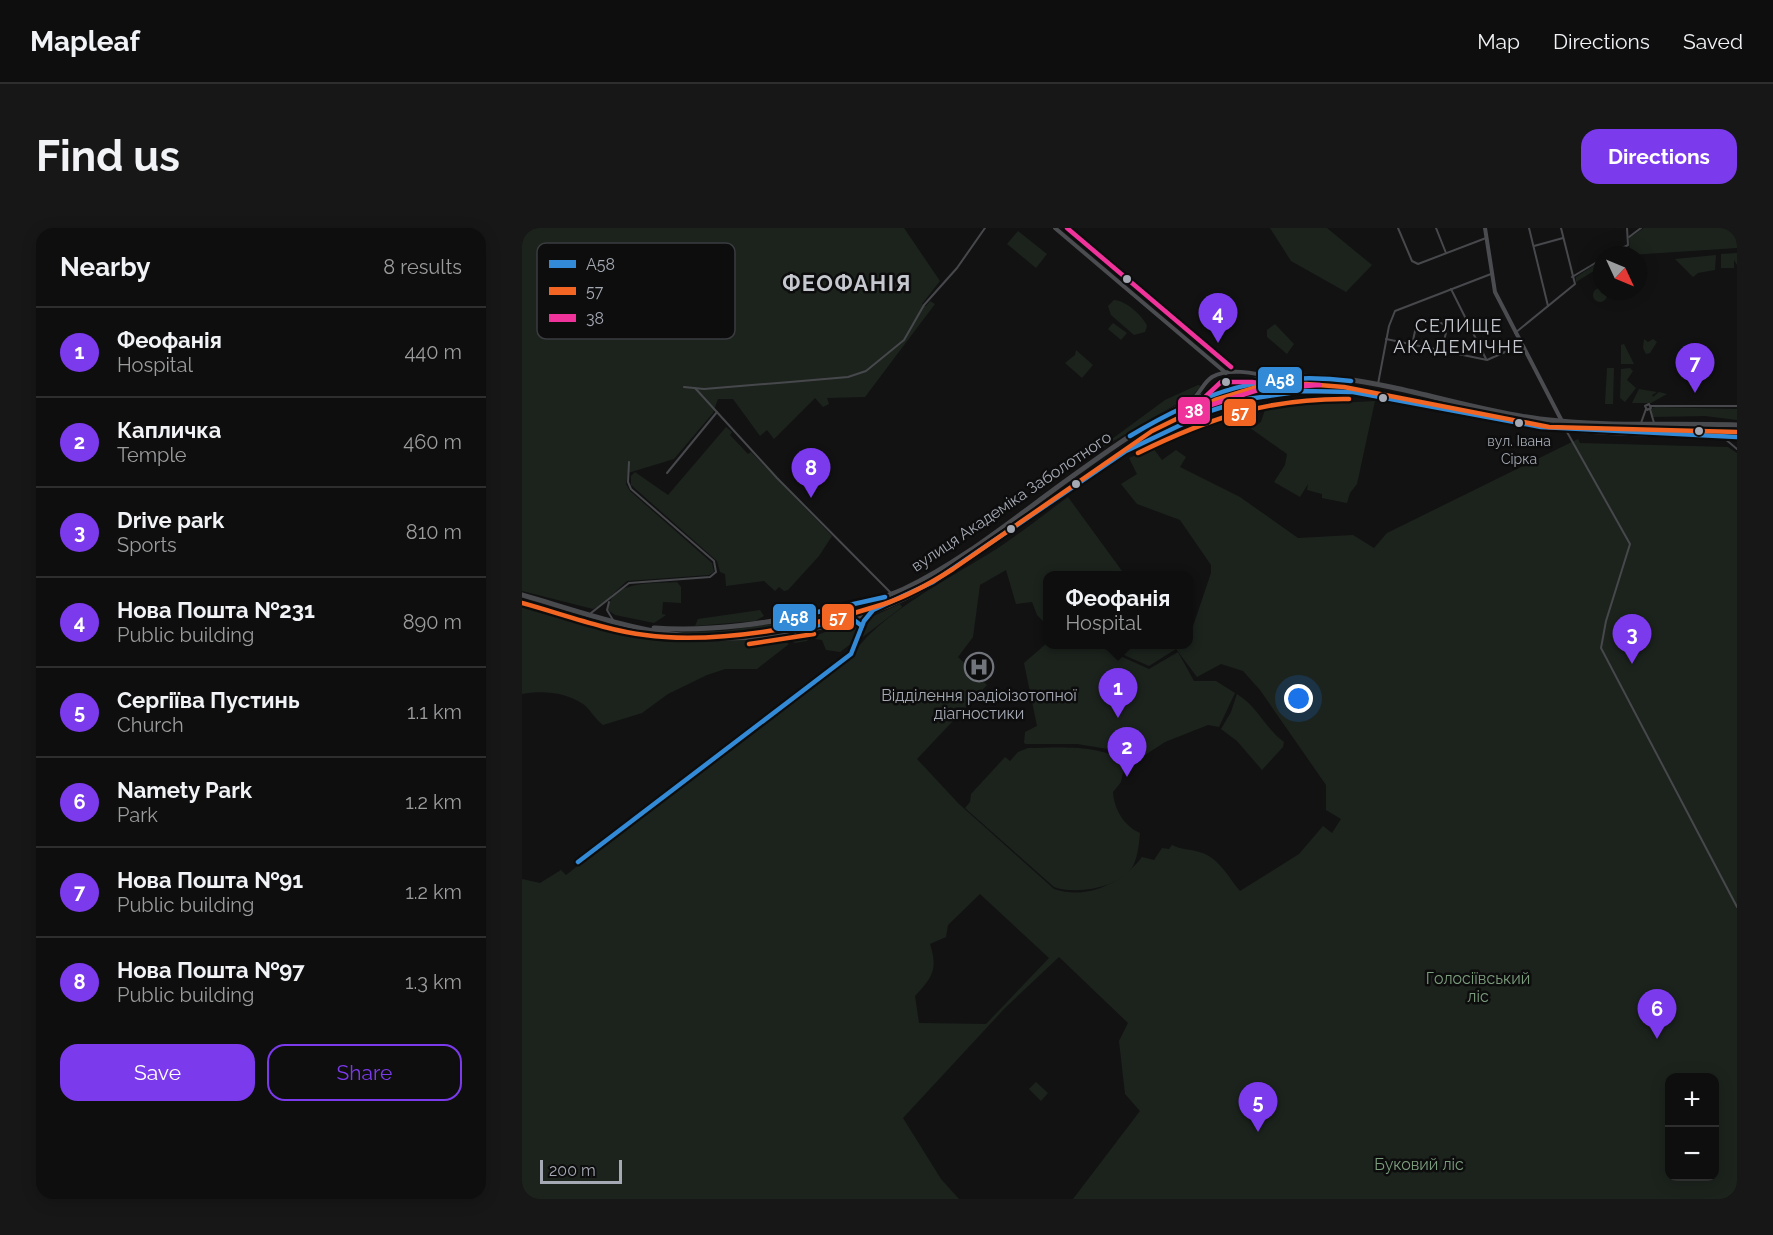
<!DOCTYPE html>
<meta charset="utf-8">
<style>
body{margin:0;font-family:Raleway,sans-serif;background:#171717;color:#f1f3f6}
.controls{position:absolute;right:18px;bottom:18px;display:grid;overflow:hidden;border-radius:12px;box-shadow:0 3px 15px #0003}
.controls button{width:54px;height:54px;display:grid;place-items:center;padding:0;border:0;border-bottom:2px solid #2e2e2e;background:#0e0e0e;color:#f1f3f6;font:30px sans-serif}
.compass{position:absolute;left:1071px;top:18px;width:54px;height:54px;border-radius:50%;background:#0e0e0e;box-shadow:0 3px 15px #0003;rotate:134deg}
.scale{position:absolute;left:18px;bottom:15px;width:82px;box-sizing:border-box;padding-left:6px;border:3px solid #a4a9b3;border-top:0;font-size:16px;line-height:21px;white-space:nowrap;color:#a4a9b3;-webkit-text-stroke:4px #0d0d0e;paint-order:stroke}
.you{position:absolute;left:777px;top:471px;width:21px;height:21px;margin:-15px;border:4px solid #fff;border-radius:50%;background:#1a73e8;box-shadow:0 0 0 9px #1a73e833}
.badge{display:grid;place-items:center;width:39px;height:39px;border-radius:50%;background:#7c3aed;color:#fff;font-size:20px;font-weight:700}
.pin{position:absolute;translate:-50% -50px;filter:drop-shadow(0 2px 3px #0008)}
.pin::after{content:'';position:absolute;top:32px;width:21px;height:18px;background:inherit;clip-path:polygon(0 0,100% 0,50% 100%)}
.popup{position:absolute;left:521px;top:343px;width:150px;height:78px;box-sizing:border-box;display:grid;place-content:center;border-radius:12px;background:#0e0e0e;filter:drop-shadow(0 2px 4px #0005);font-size:20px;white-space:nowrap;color:#9b9c9e}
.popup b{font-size:22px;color:#f1f3f6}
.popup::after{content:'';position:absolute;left:50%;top:100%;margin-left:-12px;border:12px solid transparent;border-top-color:#0e0e0e}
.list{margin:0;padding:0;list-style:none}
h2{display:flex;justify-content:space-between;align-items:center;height:78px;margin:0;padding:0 24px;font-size:26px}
h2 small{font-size:20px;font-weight:400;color:#9b9c9e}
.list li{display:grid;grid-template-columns:39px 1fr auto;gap:18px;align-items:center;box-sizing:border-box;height:90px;padding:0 24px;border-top:2px solid #2e2e2e}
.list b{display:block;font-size:22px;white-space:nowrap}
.list p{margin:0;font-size:20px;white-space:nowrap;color:#9b9c9e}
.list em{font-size:20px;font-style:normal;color:#9b9c9e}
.actions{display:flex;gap:12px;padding:18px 24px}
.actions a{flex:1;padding:14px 0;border:2px solid #7c3aed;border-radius:18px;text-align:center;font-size:21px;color:#7c3aed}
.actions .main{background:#7c3aed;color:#fff}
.map{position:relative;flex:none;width:1215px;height:971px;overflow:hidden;border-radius:18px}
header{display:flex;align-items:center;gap:36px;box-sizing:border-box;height:84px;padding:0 30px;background:#0e0e0e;border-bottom:2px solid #2e2e2e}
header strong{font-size:28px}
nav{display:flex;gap:33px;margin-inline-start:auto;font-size:21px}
.intro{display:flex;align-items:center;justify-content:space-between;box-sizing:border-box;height:144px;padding:0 36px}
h1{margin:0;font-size:42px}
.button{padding:15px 27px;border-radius:18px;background:#7c3aed;color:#fff;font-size:21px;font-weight:700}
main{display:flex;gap:36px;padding:0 36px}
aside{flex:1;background:#0e0e0e;border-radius:18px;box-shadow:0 3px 15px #0003}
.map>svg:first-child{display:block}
.green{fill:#1c231d;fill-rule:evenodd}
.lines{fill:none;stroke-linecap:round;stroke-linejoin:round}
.street{stroke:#47484b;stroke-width:2}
.secondary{stroke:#4b4c4f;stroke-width:4}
.highway{stroke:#494a4d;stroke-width:5}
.bus-1-casing{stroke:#0d0d0e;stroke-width:9}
.bus-2-casing{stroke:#0d0d0e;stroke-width:9}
.bus-3-casing{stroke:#0d0d0e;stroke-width:9}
.bus-1{stroke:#338bd7;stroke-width:4.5}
.bus-2{stroke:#f26522;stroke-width:4.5}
.bus-3{stroke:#ef339a;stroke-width:4.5}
.bus-dot{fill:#a4a9b3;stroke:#0d0d0e;stroke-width:2}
.labels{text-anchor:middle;stroke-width:5;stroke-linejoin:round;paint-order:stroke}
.bus-label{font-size:14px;fill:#a4a9b3;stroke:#0d0d0e}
.street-label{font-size:16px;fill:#a4a9b3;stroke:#0d0d0e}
.poi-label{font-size:16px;fill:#a4a9b3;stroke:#0d0d0e}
.park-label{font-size:16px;fill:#7c9d7d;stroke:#0d0d0e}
.neighbourhood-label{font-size:18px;letter-spacing:1.5px;fill:#c5c8cf;stroke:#0d0d0e}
.district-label{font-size:22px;font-weight:bold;letter-spacing:1.5px;fill:#c5c8cf;stroke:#0d0d0e}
.key{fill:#0d0d0e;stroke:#3a3c40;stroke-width:1.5}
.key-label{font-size:16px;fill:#a4a9b3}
.line-badge{stroke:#0d0d0e;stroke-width:2}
.badge-label{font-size:16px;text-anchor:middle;font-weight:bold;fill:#fff}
</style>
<header>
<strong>Mapleaf</strong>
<nav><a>Map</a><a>Directions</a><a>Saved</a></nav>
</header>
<div class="intro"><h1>Find us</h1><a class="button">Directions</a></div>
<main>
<aside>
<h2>Nearby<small>8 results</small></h2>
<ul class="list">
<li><span class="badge">1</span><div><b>Феофанія</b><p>Hospital</p></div><em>440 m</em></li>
<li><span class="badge">2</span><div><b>Капличка</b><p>Temple</p></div><em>460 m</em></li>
<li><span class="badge">3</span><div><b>Drive park</b><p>Sports</p></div><em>810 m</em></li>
<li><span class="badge">4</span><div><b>Нова Пошта №231</b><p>Public building</p></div><em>890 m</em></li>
<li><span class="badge">5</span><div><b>Сергіїва Пустинь</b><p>Church</p></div><em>1.1 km</em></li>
<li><span class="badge">6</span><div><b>Namety Park</b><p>Park</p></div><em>1.2 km</em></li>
<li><span class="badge">7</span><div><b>Нова Пошта №91</b><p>Public building</p></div><em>1.2 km</em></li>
<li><span class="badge">8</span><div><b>Нова Пошта №97</b><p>Public building</p></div><em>1.3 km</em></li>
</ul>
<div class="actions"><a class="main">Save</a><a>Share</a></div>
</aside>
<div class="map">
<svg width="1215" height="971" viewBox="0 0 1215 971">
<rect width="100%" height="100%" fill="#121213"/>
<g class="green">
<path d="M0,0h382l36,53 -18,23 4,2 4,-5 5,3 -70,93 -38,1 2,6 -6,3 -8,-9 -41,41 -7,-9 -7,6 -27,-37h-15l-5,14 -39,46 -46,14 -2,11 4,7 82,72 2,9 -5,3 -82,6 -27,25 -7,3 -71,-18z"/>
<path d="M748,0h57l45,37 -26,27 -55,-31z"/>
<path d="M1122,0h93v20l-107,7 -1,-17z"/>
<path d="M496,3l29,23 -11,14 -29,-24z"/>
<path d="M1215,25v12l-3,-5v8h-13v-14z"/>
<path d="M1194,27l-1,15 -17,3 -5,4 -18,-18z"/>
<path d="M1080,32v6l-26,16v-5z"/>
<circle cx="1078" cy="67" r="7"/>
<path d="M592,72c11,0 29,16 33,26l-2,6 -11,3 -23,-20 -3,-9z"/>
<path d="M591,95l14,10 -6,7 -13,-11z"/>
<path d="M753,96l19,20 -7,10 -20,-17v-7z"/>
<path d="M1122,111l4,3 5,-3 4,3 -7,11 -4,1 -3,-6z"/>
<path d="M1102,116l10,20h-13v-19z"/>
<path d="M554,122l17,15 -11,13 -17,-15 10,-8z"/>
<path d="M1085,140h7l-1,36h-8z"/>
<path d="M1108,140l3,3 -6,9 9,8 -11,14 -5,-4 1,-29z"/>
<path d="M771,152l3,3 -2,4c-59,6 -112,31 -164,58 -15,7 -29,21 -43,26 62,-44 127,-88 206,-91z"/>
<path d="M779,152l38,3 58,13 -48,-8 -47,-1z"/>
<path d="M676,157l3,1 -7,8 -101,59 72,-53z"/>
<path d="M1117,161l18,3 -5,3 1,2 6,-5 8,2 -16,9h-19z"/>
<path d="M853,173l-18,83 -7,9 -3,10 -25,-5v-4l-15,-4 1,-6 -8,13 -26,-15 11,-17 2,-11 -41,-29 1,-3 8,4 6,-4 5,-15z"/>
<path d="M1133,179l82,2v11l-32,-4 -53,1 -1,-8z"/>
<path d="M204,199l6,5 -2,3 18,19 3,-2 81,84 -13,20 -31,34 -4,1 -5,-4 -4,4 -11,-10 -38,5 -1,-12 -5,-2 -3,-11 -86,-76v-9l4,-4 33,23z"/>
<path d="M1056,211l2,4 148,4 9,6v746h-664l67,-88 -15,-17 -6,-53 9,-18 -69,-66 -54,51 -102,110 38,61 18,20h-437v-320l18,4 21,-13 5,5 182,-142 103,-75c25,-44 106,-83 150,-112 22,-15 44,-32 67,-49l57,78 -77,1 -1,49 -10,-10 -5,-13 -16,2 -10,-34 -26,15 -7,52 -15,20 29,28 -70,74 42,45 95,85c34,12 70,-8 88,-32l12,3 8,-12 7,1 3,-4c9,5 18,4 27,7 20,5 29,25 41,39l59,-37 24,-28 9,7 9,-14 -15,-9v-25l-66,-95 -17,-19 -22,-7 -24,13 -21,-28 -27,17 -48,-21 87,-1 1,-13 3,-2 19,-56v-8l-31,-45 -43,-16 -16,-20 16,-10 -8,-16 24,-10 9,12 14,-10 10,7 -6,10 60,30 58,41 55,-3 21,13 13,-15zM458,666l69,64 -63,66 -67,-1 -4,-27c18,-19 23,-27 15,-52l16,-7 2,-12zM1148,850h44v98h-44z"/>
<path d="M563,245c-55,40 -116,90 -176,119 -35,17 -73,28 -110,35l-7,-2 1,-4 84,-18 39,-16z"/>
<path d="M155,354l4,5v16l-18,-1 -1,12 4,1 -12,8 -39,-8 -7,-5c3,-31 47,-26 69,-28z"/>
<path d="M0,373c60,16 118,35 181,40 24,2 68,-8 86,3l-32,25h-32l-18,6 -39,19 -26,19 -39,12c-8,-6 -13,-16 -20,-21 -17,-12 -41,-14 -61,-10z"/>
<path d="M378,376l2,3 -42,32 9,-21z"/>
<path d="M238,382l4,6 -9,5 -60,5 3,-7z"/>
<path d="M264,394l2,9c-39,5 -76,5 -115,1l49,-1z"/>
<path d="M331,394l5,4 -6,17 -12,9 -14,-2 -4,-10 -7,-1 2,-4z"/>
<path d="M291,404l-6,9 -12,2 -10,-6z"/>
<path d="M525,415l49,2 53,24 29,-17 16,29h22l19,12 -16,34 -11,-2 -43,17 -20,13 -12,3 -19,-8 -37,-6h-51l-2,-1 1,-11 12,-6 -13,-63z"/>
<path d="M715,466c22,14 26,32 47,48l-1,5 -21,23 -25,-29 -16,-12 10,-17z"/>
<path d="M506,520c28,0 77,-5 97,16l-4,18 -8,10c1,17 11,34 27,41 -1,11 -2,23 -7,33 -14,22 -56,29 -79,21l-89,-79 5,-6 1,-8 34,-37 5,4 8,-9z"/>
<path d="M514,854l12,11 -7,8 -12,-12z"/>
</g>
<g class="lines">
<g class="street">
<path d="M876,0l14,33 6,3 68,-26"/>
<path d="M914,0l10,25"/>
<path d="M1007,0l19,78"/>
<path d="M1107,9l12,-9"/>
<path d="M1012,18l29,-8"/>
<path d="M1087,27l19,-10 -1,-17"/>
<path d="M1050,49l30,-18"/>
<path d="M929,61l35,70"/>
<path d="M993,105l60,-49 -14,-56"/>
<path d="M864,111l101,21 34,-15"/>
<path d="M890,117l5,-23c9,-4 24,-2 30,6l-5,22"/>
<path d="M856,156l11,-58 6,-15 96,-37"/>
<path d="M162,159l20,2 86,-7 58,-5 18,-6 38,-31 20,-35 33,-37 28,-40"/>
<path d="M173,160l82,90 113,114"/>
<path d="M1127,176l2,4 -4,2 -2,-4z"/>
<path d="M1129,178h86"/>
<path d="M1128,181l4,14"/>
<path d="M1119,195l5,-14"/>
<path d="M1045,204l63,112 -24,77 -5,27 136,259"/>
<path d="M1202,210l13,11"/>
<path d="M145,245l50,-61"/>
<path d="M87,374l-2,8 6,10"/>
<path d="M69,385l38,-30 81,-6 6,-5 -2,-11 -83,-72 -3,-7 1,-20"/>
<path d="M56,634l273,-208 18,-40"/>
</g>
<g class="secondary">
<path d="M533,0l171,145"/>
<path d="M963,0l10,64 71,137"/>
<path d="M671,171c7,-6 11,-17 19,-22 15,-9 43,-5 58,1"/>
</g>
<g class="highway">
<path d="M0,367c49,14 100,32 150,39 81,12 172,-4 245,-42 41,-22 80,-52 118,-79 66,-47 135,-95 215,-114 98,-23 191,14 287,27 66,9 134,8 200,11"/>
<path d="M132,400c59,4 115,-5 172,-17 26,-5 54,-11 78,-22 57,-27 108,-69 159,-106 53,-38 110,-82 175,-99 100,-27 204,23 302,35 65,8 132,4 197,6"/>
</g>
<g class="bus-1-casing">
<g id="bus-1">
<path d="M608,208c73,-44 135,-66 221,-55"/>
<path d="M340,398l-12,-9 -55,14 -5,-2 -2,-6 3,-5 94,-21"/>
<path d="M56,634l273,-208 13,-33 9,-11 60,-28 193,-131 84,-40 38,-12 55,-8 50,1 188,35 196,10"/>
</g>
</g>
<g class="bus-2-casing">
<g id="bus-2">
<path d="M616,225c71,-35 131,-55 211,-54"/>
<path d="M0,375c37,10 86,28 123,32 70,10 172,-9 239,-31 24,-8 47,-21 69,-35l199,-138 63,-31 42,-13 49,-3 38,3 205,40 188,5"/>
<path d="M227,416l65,-10"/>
</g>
</g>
<g class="bus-3-casing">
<g id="bus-3">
<path d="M545,0l164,139"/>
<path d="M699,154h31l19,3h49l-59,4 -72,23z"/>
</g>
</g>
<use href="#bus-1" class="bus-1"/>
<use href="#bus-2" class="bus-2"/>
<use href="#bus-3" class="bus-3"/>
</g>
<defs>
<g id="hospital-ring" transform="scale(1.5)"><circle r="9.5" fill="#0d0d0e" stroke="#71747b" stroke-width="1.5"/><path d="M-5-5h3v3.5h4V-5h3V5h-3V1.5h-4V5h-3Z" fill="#71747b"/></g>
</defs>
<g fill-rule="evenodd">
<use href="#hospital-ring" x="457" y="439"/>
</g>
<g class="bus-dot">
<circle cx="605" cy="51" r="5"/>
<circle cx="704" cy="154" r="5"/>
<circle cx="861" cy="170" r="5"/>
<circle cx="997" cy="195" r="5"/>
<circle cx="1177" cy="203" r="5"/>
<circle cx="554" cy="256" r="5"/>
<circle cx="489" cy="301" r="5"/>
</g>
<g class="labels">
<g class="bus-label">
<text x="997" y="218">вул. Івана<tspan x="997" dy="18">Сірка</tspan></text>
</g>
<g class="street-label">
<text transform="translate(489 273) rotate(-34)" y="6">вулиця Академіка Заболотного</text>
</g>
<g class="poi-label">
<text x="457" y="473">Відділення радіоізотопної<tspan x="457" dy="18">діагностики</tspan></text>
</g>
<g class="park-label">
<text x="956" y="756">Голосіївський<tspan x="956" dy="18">ліс</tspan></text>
<text x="897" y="942">Буковий ліс</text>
</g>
<g class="neighbourhood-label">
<text x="937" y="104">СЕЛИЩЕ<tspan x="937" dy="21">АКАДЕМІЧНЕ</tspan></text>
</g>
<g class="district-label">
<text x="325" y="63">ФЕОФАНІЯ</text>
</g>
</g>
<rect x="15" y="15" width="198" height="96" rx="9" class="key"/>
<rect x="27" y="32" width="27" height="8" fill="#338bd7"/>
<rect x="27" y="59" width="27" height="8" fill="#f26522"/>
<rect x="27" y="86" width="27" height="8" fill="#ef339a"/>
<g class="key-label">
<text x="64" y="42">А58</text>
<text x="64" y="69">57</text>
<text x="64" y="96">38</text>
</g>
<g class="line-badge">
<rect x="735" y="138" width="46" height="28" rx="6" fill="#338bd7"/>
<rect x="655" y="168" width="34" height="29" rx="6" fill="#ef339a"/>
<rect x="701" y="170" width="34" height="29" rx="6" fill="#f26522"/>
<rect x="299" y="375" width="34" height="28" rx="6" fill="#f26522"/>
<rect x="250" y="375" width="45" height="29" rx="6" fill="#338bd7"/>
</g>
<g class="badge-label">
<text x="758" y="158">А58</text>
<text x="672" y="188">38</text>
<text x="718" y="190">57</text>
<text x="316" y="395">57</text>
<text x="272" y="395">А58</text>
</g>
</svg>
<div class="controls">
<button>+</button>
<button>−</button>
</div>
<svg class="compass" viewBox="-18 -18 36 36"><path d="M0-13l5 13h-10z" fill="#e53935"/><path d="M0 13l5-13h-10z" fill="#9b9c9e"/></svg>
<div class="scale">200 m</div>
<div class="you"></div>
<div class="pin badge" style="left:596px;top:490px">1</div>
<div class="popup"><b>Феофанія</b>Hospital</div>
<div class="pin badge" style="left:605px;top:549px">2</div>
<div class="pin badge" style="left:1110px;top:436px">3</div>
<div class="pin badge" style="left:696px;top:115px">4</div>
<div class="pin badge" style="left:736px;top:904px">5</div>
<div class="pin badge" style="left:1135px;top:811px">6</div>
<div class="pin badge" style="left:1173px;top:165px">7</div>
<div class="pin badge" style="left:289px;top:270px">8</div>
</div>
</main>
